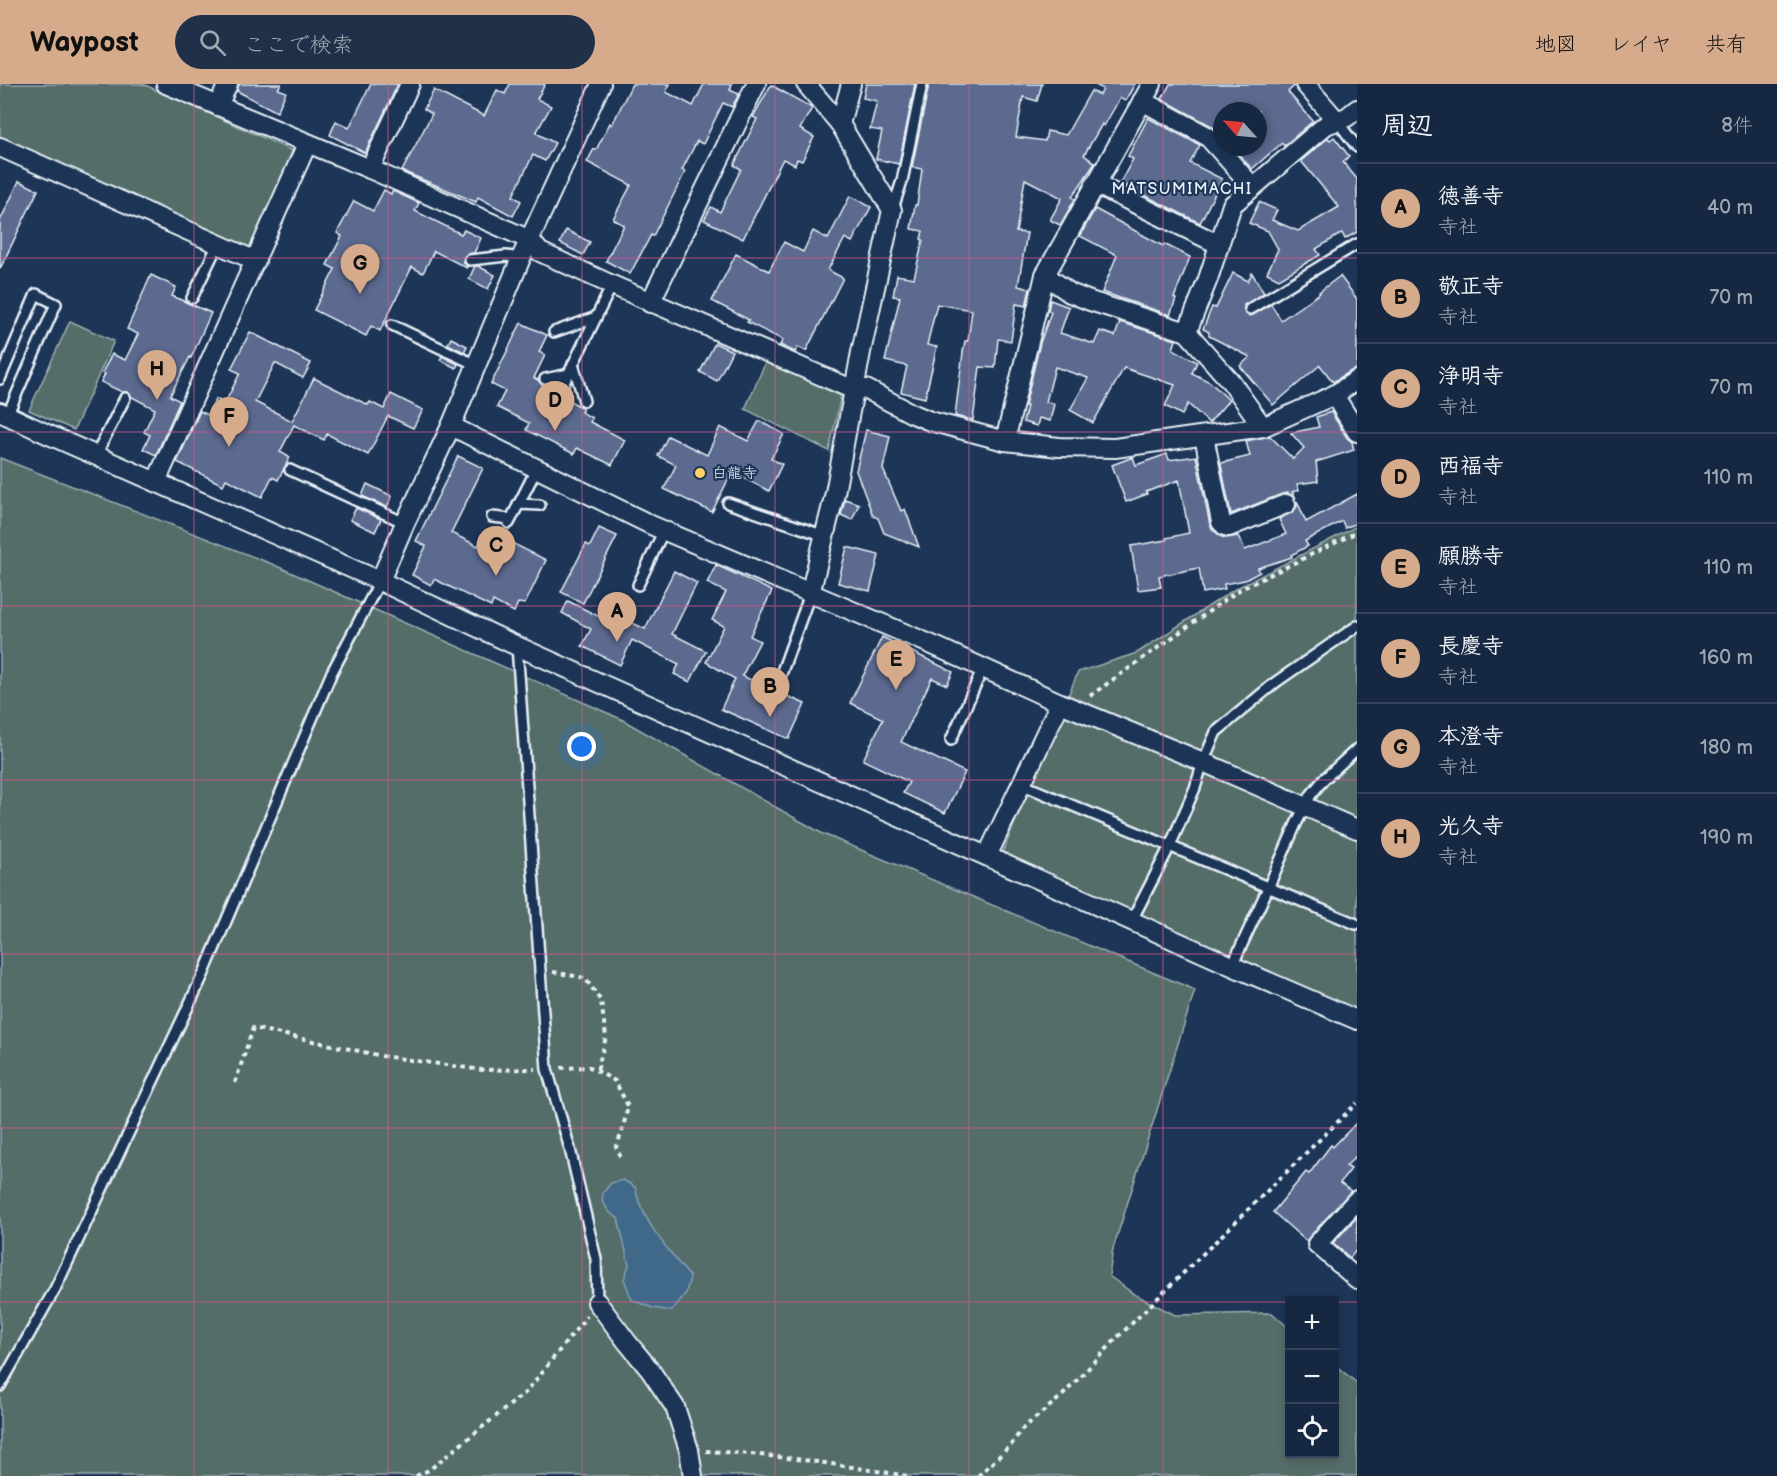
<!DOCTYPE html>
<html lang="ja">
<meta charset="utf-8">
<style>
body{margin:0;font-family:"Balsamiq Sans","Klee One",sans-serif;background:#1f3048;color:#f1f3f6}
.controls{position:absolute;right:18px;bottom:18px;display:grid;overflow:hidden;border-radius:0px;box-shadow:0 3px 9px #0003}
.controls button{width:54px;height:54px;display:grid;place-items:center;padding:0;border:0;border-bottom:2px solid #35445a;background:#162841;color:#f1f3f6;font:30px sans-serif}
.compass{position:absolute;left:1213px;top:18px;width:54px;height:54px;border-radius:50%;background:#162841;box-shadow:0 3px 9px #0003;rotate:297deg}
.you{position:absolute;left:582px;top:663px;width:21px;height:21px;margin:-15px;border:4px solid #fff;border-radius:50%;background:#1a73e8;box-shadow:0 0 0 9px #1a73e833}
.badge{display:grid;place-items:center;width:39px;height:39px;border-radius:50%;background:#d6ab8b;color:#111;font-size:20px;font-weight:700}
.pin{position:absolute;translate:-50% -50px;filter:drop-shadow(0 2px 3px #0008)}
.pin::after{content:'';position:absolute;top:32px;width:21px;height:18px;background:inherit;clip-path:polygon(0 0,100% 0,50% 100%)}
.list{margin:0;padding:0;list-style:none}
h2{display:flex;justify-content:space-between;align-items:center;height:78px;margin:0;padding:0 24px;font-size:26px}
h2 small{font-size:20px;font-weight:400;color:#9ea6b1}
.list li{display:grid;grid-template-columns:39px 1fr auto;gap:18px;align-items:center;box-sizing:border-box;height:90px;padding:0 24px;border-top:2px solid #35445a}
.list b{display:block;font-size:22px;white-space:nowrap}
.list p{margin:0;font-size:20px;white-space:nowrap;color:#9ea6b1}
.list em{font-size:20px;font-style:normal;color:#9ea6b1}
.icon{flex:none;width:33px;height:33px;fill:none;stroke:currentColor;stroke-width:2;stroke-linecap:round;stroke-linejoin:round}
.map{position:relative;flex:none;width:1357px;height:1392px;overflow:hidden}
header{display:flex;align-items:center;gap:36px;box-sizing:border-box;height:84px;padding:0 30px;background:#d6ab8b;color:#111}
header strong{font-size:28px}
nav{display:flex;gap:33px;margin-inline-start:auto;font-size:21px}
.search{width:420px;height:54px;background:#1f3048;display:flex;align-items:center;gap:15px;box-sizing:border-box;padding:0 21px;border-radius:33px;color:#9ea6b1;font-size:22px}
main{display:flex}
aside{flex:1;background:#162841}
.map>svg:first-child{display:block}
.green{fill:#556d69;stroke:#9eafb0;stroke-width:1.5}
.water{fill:#406888;stroke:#839fb5;stroke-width:1.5}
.building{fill:#5c6b8f;stroke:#e8f1f8;stroke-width:1.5}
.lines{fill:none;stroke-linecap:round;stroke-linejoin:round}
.service-casing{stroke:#e8f1f8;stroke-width:14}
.minor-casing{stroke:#e8f1f8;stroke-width:22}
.path{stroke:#e8f1f8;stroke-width:4;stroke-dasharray:4.5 4.5;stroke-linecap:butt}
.service{stroke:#1d3557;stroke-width:9}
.minor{stroke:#1d3557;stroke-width:18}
.grid{fill:none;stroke:#cd598a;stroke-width:1.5;stroke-opacity:0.55}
.poi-dot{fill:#ffd166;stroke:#1d3557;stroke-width:2}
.labels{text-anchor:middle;stroke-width:4.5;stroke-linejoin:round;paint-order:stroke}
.poi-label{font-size:15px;fill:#e8f1f8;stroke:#1d3557;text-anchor:start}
.neighbourhood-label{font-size:16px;letter-spacing:1.5px;fill:#e8f1f8;stroke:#1d3557}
</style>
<header>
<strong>Waypost</strong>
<div class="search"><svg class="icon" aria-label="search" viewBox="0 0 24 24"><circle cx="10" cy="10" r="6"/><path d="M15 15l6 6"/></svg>ここで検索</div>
<nav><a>地図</a><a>レイヤ</a><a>共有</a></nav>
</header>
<main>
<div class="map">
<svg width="1357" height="1392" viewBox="0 0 1357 1392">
<rect width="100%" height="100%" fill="#1d3557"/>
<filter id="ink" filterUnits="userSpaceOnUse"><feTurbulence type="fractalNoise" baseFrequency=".0167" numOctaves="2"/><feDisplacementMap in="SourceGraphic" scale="12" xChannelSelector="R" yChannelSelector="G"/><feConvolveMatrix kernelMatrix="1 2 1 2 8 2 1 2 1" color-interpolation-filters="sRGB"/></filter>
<g filter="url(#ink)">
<g class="green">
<path d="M0,0h143l152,68 -42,98 -253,-112z"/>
<path d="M70,237l44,20 -40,89 -45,-20z"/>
<path d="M766,277l75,35 -12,55 -84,-42z"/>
<path d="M0,374l272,106 349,155 202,115 372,156 -82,259 -4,27 25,18 41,21 97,-2 17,15 1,126h44l1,-89 22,18v93h-1357z"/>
<path d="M1357,442v485l-358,-150 79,-189 59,-19 98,-64z"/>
</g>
<path class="water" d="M623,1096l12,7c7,35 33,62 55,90l-4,16 -14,18 -19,-3 -21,-8 -8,-21 5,-14 -11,-47 -8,-5 -8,-12 1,-8 8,-10z"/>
<g class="building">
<path d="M239,0h42l-3,5 8,3 -9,20 -40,-21z"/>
<path d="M371,0h27l-33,69 -35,-18 6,-14 13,7z"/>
<path d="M510,0h35l-8,15 14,7 -15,27 19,10 -10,18 -12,-6 -20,41 8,5 -8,15 -35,-19 -2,5 -74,-31 30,-57 -8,-5 10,-19 50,26 13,-26 8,4z"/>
<path d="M632,0h38l-4,8 27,14 11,-22h28l-2,6 9,4 -7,13 -9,-4 -20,41 -6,-3 -15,29 3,2 -32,64 -2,-1 -21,39 -24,-13 18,-36 -11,-6 18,-34 -44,-23 7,-13 2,1 14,-27 2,2z"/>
<path d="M866,0h49l-16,80 -23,-5 6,-28 -12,-2 7,-28 -14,-3z"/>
<path d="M929,0h113l-5,17 -14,-4 -7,40 29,4 2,-10 19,4 25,-44 9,4 3,-6 -9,-5h41l-10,17 -5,-3 -16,28 -2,-2 -18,31 11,8 -23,34 3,2 -15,26 -10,-5 12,-22 -37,-19 -9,53 11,1 -9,53 12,3 -4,17 -10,-2 -5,37 -13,-2 -3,29 -15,-1 -7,53 -18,-4 8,-64 2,-11h3l4,-31 -35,-6 -10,41 10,2 -12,51 -24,-6 6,-26 -22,-5 15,-64 -7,-1 4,-21 17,3 9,-38 -2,-1 2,-8 -12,-2 4,-24h2l5,-36 -10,-2z"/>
<path d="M1170,0h124v2l-6,6 25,29 -29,25 -2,-3 -30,26 -20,-22h26v-36h-36v25l-10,-10 -50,-27z"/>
<path d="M771,1l41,23 -12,21 14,8 -12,24 -5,-2 -2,6 -12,-6 -40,80 -39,-19 7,-13 9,5 21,-43 -7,-4 23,-46 -4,-2z"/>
<path d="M1148,34l52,27 -10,18 32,16 -22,44 -80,-40 13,-24 -5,-3z"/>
<path d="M1334,53l15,19 -6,6 14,17v53l-12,7 -3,-6 -26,16 4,6 -41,24 -12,-6 11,-24 -10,-18 -19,-8 10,-21 18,8 -5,10 26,11 41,-24 -38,-46 27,-23 2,2z"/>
<path d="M19,97l19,9 -38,79v-48z"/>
<path d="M384,106l7,4 2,-3 26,12 -4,8 46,23 3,-4 17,8 -7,15 -7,1 -3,3 -1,4 4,5v2l-33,-17 -11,22 -11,-6 -32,64 -9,-5 -5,10 -52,-26 21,-41 -8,-4 15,-29 -5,-3 17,-32 19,10z"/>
<path d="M850,112l21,11 -19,35 -7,-4 -17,32 15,8 -37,73 -8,-4 -3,5 -15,-7 3,-5 -36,-18 2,-2 -37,-19 24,-47 33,17 15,-29 19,10 10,-21 15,8z"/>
<path d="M1095,125l68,37 1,-2 26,13 -16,41 2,1 -6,16 -68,-23 15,-37 -37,-19z"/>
<path d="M566,146l24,12 -7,13 -23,-12z"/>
<path d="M475,182h3l17,9 -7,14 -19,-10z"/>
<path d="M1233,189l15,8 4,-8 12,20 -20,12 1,8 5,3 3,-1 18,-11 10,16 39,-27 -1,-1 21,-16 17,23v70l-6,2 -18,11 -13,-17 -47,40 -33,-39 10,-9 -41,-21v-4l-6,-3 9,-22 4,1z"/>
<path d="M151,191l25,12 -4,9 39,17 -20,45 -1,-1 -20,39 10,5 -24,54 -13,-6 7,-14 -6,-3 11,-23 -23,-12 -4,-5h-6l-21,-10 4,-8 -3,-1 10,-19 13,6 13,-26 -11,-5z"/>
<path d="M1050,216l19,7 -9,26 34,11 6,-13 15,5 5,-14 56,18 -3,9 24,13 -5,11 18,9 19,18 -20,23 -21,-19 -6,11 -17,-9 10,-21 -51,-17 -31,55 -23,-13 18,-32 -33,-11 -9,35 8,2 -4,17 -11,-3 -2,8 -14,-4 4,-16h-2l15,-63 11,-31 -3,-1z"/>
<path d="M521,239l26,12 -8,17 6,3 -11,23 4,2 4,5h7l21,10 -2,5 15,8 -2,4 11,6 -2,4 35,18 -13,25 -35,-17 -3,6 -48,-24 3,-7 -32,-16 8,-16 -14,-7z"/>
<path d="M250,248l61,31 -8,15 -28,-15 -20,39 37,19 22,-43 54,27 2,-3 14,7 7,-15 32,16 -10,18 -25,-12 -20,39 -41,-21 -3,6 -30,-15 -14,27 10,5 -12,23 -6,-3 -10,20 -36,-18 -3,6 -46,-23 23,-51 8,4 8,-16 9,4 15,-30 -9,-4z"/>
<path d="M451,254l16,8 -3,6 -16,-8z"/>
<path d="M715,259l17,8 -15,30 -17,-9z"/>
<path d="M442,272l16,8 -2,4 -16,-8z"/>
<path d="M1331,328l16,26 5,4 2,8 -38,12 2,19 -21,3 2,6 -7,2 4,6 -8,-5 -6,1 -51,20 -11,-54 1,3 29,-7 -4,-15 24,-5 23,23 11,-11 -13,-15 28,-6 -3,-10z"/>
<path d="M759,337l25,13 -13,25 11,5 -13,27 -37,-19 -20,40 -48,-23 12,-24 -18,-9 10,-20 39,19 13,-28 28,14z"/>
<path d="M866,346l24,6 -7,33 18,42 4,-2 14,38 -35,-14 -6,-15 -5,-2 -17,-45z"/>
<path d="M1167,370l2,6 27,-4 14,69 3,5 9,7 5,1 11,-2 7,14 41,-16 -7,-15 15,-8 3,-5v-5l9,21 51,-28v29l-12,5 -3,-7 -37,20 3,5 -17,9 1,2 -34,11 2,4 -15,8 -21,4 1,5 -22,4 -4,-25 -40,8 2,11 -23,3 -7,-44 35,-6v-2l23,-5 -10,-53 -33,12 1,2 -21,8 -14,-37 21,-8 3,8z"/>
<path d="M458,372l25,12 -32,65 27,13 8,-16 60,30 -21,44 -7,-1 -4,9 -21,-11 -2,6 -57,-28 -3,6 -19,-10 14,-29 -10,-5z"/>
<path d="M367,400l25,12 -5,11 -25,-11z"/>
<path d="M845,415l14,5 -7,16 -11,-5z"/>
<path d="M356,424l25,11 -6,13 -25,-12z"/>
<path d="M599,444l18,8 -34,67 -22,-11 25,-48 4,2z"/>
<path d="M847,463l32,8 -9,36 -32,-8z"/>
<path d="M716,481l56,26 -22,45 10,5 -18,35 63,28 -16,35 -68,-30 14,-30 -29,-17 18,-36 -12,-6 14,-28 -19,-9z"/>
<path d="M674,487l23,12 -25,51 34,17 -16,31 -16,-8 5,-10 -47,-24 -12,25 -38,-19 9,-17 -29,-16 6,-12 42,21 4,-8 31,15z"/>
<path d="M882,553l71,35 -6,13 -15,-7 -31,64 64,30 -20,41 -42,-20 6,-11 -46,-22 20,-41 -33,-16z"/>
<path d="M1357,1038v33l-11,11 5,3 -11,14 11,8 -45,50 -33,-29 33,-40 3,2 22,-29 2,2z"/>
<path d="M1357,1133v32l-7,9 -17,-15z"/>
</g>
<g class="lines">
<g class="service-casing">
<g id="service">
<path d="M1337,37l20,26"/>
<path d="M893,124l9,-27 20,-97"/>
<path d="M470,176l36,-4 15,2"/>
<path d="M192,214l26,-54"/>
<path d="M1250,225l107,-65"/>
<path d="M392,241l84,40"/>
<path d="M554,248l42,-15"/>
<path d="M573,280l11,37"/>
<path d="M0,295l36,-85 20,10 -49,112"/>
<path d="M545,295l24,-5"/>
<path d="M563,301l49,-100"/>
<path d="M96,371l29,-57"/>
<path d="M290,386l115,53"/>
<path d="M728,419l97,33"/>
<path d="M518,420l22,1"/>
<path d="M492,433l19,2"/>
<path d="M509,439l28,-55"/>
<path d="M638,501l26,-55"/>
<path d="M517,562l30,423 23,80 26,110 1,43"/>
<path d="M780,593l30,-83"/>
<path d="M951,656l32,-72"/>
<path d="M1021,700l335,140"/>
<path d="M1132,836l38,-74 25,-58 8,-26 13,-30 60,-50 81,-56"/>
<path d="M1232,882l36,-78 28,-64 15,-29 13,-16 33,-30"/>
<path d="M0,1302l55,-97 149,-316 128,-301 48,-91"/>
</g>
</g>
<g class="minor-casing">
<g id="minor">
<path d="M166,0l204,85 160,71 10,12 72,33 242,105 12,-1 45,24 19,8 75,20 54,6 56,1 148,-21 71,-32 23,-15"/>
<path d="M806,0l34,40 52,86 -31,142 -26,141 -25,101"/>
<path d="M1152,0l-107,191 25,18 20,8 97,31 44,50 32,45"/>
<path d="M1305,0l32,37"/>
<path d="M1142,17l65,35 46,51"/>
<path d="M218,22l10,-22"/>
<path d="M840,40l11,-40"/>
<path d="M0,63l256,114"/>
<path d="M370,85l40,-85"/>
<path d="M1095,100l125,61"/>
<path d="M650,219l106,-219"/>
<path d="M1187,248l21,-53 24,-74 94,-80 21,-8 10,-8"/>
<path d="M1334,311l23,37"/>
<path d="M0,328l47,22 333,147 137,65 715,320 125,54"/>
<path d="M451,342l200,99 286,122 123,56 143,59 154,67"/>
<path d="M1204,352l17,86 4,4 4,1 57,-23"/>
<path d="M1005,357l40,-166"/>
<path d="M156,398l151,-338"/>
<path d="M380,497l25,-58 46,-97 70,-168 80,-174"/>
<path d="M987,772l73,-153"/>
<path d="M1357,1116l-40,44 40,35"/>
<path d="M597,1218l30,40 23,28 25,37 14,43 4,26"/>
</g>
</g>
<g class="path">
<path d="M1090,612l149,-106 118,-58"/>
<path d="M553,888l32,6 16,23 5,36 -9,34"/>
<path d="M561,984l29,-1 25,14 13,25 -6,26 -6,15 6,13"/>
<path d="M235,999l18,-55 129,28 100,14 53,-1"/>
<path d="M706,1367c67,3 135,14 201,25"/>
<path d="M416,1392l13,-6 97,-78 61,-76"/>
<path d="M978,1392l33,-31 11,-16 40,-33 58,-61 237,-232"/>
</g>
<use href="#service" class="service"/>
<use href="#minor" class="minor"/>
</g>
</g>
<path class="grid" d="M194,0v1392M388,0v1392M582,0v1392M775,0v1392M969,0v1392M1163,0v1392M0,174h1357M0,348h1357M0,522h1357M0,696h1357M0,870h1357M0,1044h1357M0,1218h1290M1334,1218h23"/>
<circle class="poi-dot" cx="700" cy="389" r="6"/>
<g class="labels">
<g class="poi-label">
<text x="712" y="394">白龍寺</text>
</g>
<g class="neighbourhood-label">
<text x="1182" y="110">MATSUMIMACHI</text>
</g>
</g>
</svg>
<div class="controls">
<button>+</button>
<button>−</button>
<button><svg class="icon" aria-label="locate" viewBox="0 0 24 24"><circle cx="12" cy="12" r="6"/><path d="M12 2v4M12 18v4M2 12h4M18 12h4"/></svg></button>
</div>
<svg class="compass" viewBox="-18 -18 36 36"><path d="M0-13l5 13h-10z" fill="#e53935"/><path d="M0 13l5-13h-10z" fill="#9ea6b1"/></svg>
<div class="you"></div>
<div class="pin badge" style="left:617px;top:558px">A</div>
<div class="pin badge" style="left:770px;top:633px">B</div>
<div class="pin badge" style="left:496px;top:492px">C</div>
<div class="pin badge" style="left:555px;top:347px">D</div>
<div class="pin badge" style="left:896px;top:606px">E</div>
<div class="pin badge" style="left:229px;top:363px">F</div>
<div class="pin badge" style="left:360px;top:210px">G</div>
<div class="pin badge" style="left:157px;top:316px">H</div>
</div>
<aside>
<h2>周辺<small>8件</small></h2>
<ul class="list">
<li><span class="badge">A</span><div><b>徳善寺</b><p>寺社</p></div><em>40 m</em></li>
<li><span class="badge">B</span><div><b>敬正寺</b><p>寺社</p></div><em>70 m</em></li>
<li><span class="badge">C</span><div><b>浄明寺</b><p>寺社</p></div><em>70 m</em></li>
<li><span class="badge">D</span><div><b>西福寺</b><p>寺社</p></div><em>110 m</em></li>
<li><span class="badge">E</span><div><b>願勝寺</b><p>寺社</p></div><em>110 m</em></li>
<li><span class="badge">F</span><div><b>長慶寺</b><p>寺社</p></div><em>160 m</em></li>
<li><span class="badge">G</span><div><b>本澄寺</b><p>寺社</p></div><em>180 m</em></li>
<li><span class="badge">H</span><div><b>光久寺</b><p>寺社</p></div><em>190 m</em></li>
</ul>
</aside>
</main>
